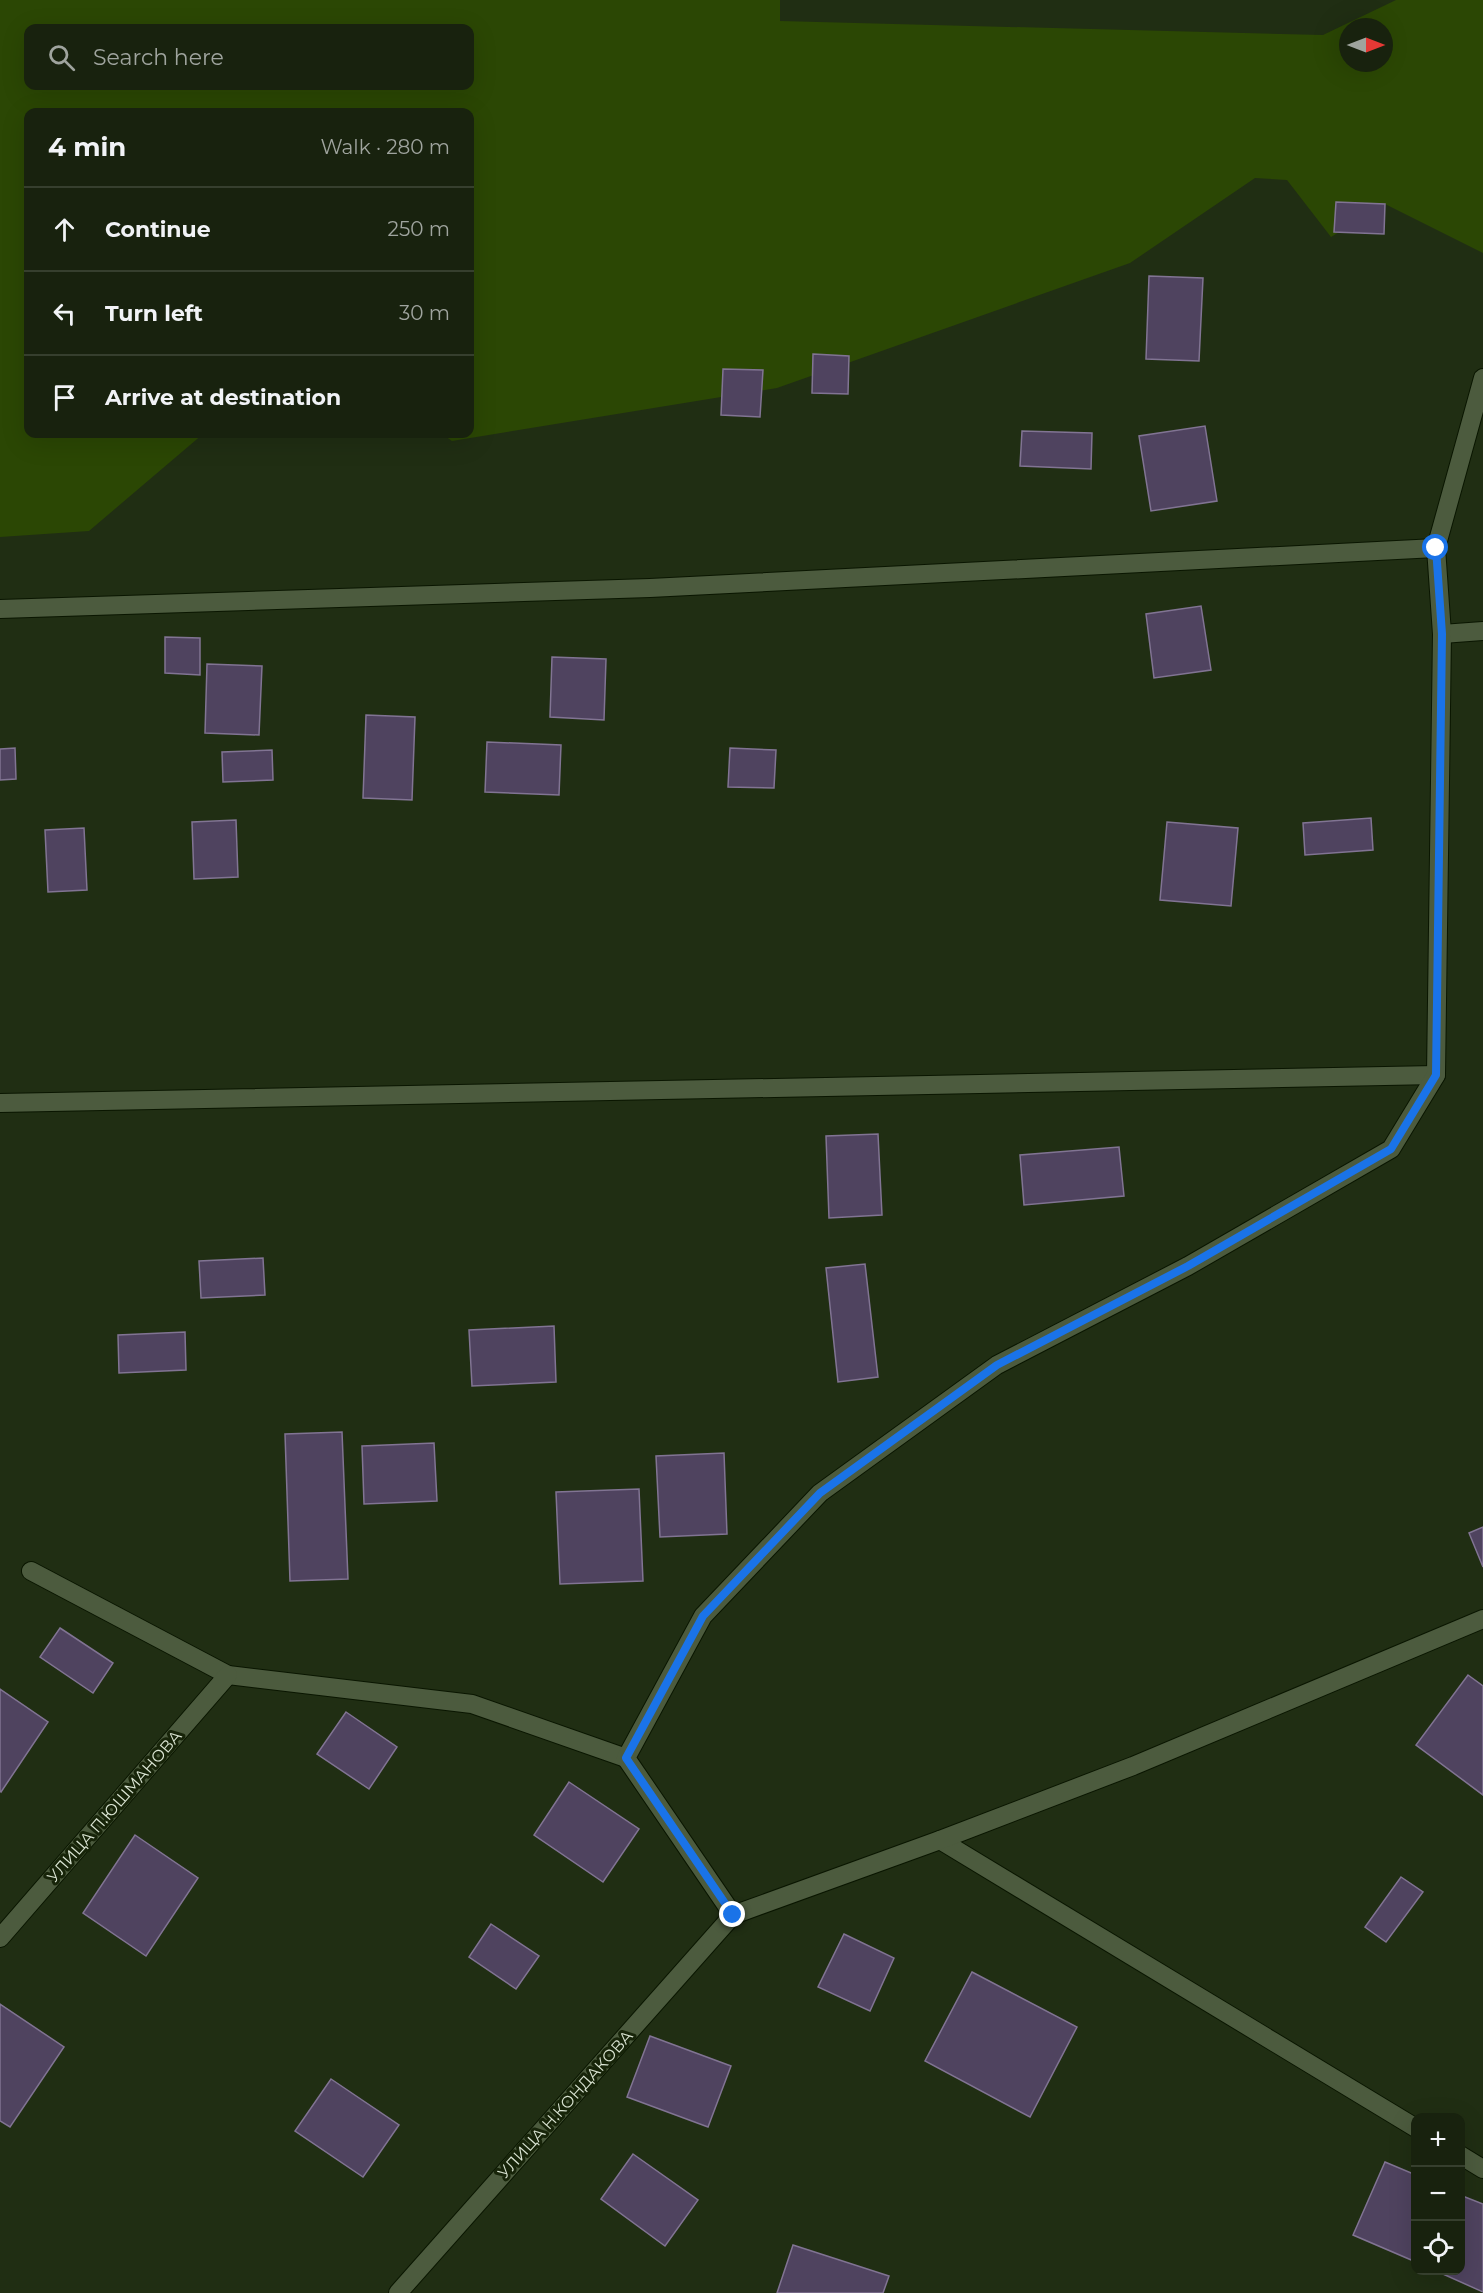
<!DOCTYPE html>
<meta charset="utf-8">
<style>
body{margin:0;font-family:Montserrat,sans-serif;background:#252f1c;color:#f1f3f6}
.controls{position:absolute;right:18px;bottom:18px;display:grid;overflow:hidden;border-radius:12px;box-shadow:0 6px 24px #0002}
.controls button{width:54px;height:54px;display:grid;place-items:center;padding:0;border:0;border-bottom:2px solid #363f2e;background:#18220e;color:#f1f3f6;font:30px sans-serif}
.compass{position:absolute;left:1339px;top:18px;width:54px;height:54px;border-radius:50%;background:#18220e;box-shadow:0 6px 24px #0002;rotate:90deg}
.stop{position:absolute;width:18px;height:18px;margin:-14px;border:4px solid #1a73e8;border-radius:50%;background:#fff}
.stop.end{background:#1a73e8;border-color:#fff;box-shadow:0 2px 6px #0008}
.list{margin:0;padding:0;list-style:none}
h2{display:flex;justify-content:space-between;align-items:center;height:78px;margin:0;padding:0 24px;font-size:26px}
h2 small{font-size:20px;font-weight:400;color:#9fa49e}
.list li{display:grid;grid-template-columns:39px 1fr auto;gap:18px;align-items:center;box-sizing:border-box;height:84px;padding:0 24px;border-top:2px solid #363f2e}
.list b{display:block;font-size:22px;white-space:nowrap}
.list em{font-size:20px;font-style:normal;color:#9fa49e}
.icon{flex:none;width:33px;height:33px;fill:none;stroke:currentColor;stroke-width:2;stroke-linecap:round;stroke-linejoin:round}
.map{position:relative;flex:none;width:1483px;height:2293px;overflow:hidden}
.search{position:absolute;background:#18220e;box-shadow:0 6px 24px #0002;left:24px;top:24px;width:450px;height:66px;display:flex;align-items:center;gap:15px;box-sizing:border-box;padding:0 21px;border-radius:12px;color:#9fa49e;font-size:22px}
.panel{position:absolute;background:#18220e;box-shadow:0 6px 24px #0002;left:24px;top:108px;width:450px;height:330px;border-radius:12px}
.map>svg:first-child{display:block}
.green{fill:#2b4704;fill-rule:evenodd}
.building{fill:#4f435f;stroke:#817493;stroke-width:1.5}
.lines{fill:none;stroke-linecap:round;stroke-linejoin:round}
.street-casing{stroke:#0a1600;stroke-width:20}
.street{stroke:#4c5b3e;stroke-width:18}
.route{stroke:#1a73e8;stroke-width:8}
.labels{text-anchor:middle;stroke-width:6;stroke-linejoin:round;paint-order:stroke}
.street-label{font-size:16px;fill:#dbe5d4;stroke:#172409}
</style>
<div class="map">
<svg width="1483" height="2293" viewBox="0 0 1483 2293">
<rect width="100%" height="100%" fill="#202e13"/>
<path class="green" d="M0,0h780v21l543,14 73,-35h87v253l-98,-49 -54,33 -44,-57 -32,-2 -125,85 -353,125 -325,53 -10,-7h28v-322h-442v322h175l-114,97 -89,6zM1348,27h36v36h-36zM28,28h442v58h-442z"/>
<g class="building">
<path d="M1336,202l49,2 -1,30 -50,-2z"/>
<path d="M1149,276l54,2 -4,83 -53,-2z"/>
<path d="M813,354l36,2 -1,38 -36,-1z"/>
<path d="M723,369l40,1 -3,47 -39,-2z"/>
<path d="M1205,426l12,75 -66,10 -12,-75z"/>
<path d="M1022,431l70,2 -1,36 -71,-3z"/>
<path d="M1201,606l10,64 -57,8 -8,-64z"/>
<path d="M165,637l35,1v37l-35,-2z"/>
<path d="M552,657l54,2 -2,61 -54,-3z"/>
<path d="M207,664l55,2 -3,69 -54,-2z"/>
<path d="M366,715l49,2 -3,83 -49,-2z"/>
<path d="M487,742l74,3 -2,50 -74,-3z"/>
<path d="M15,748l1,31 -16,1v-31z"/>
<path d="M730,748l46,2 -2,38 -46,-1z"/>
<path d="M272,750l1,30 -50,2 -1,-30z"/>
<path d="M1371,818l2,32 -68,5 -2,-32z"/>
<path d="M236,820l2,57 -44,2 -2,-57z"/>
<path d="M1167,822l71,6 -7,78 -71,-6z"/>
<path d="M84,828l3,62 -39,2 -3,-62z"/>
<path d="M878,1134l4,81 -53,3 -3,-82z"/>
<path d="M1119,1147l5,49 -100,9 -4,-50z"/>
<path d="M263,1258l2,37 -64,3 -2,-37z"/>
<path d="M865,1264l13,113 -40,5 -12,-114z"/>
<path d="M554,1326l2,56 -84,4 -3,-56z"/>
<path d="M185,1332l1,38 -67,3 -1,-38z"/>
<path d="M342,1432l6,147 -58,2 -5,-147z"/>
<path d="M434,1443l3,58 -73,3 -2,-58z"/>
<path d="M724,1453l3,81 -67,3 -4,-81z"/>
<path d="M639,1489l4,92 -83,3 -4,-92z"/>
<path d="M1483,1527v40l-14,-34z"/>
<path d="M60,1628l53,35 -20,30 -53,-36z"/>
<path d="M1468,1675l15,11v109l-67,-50z"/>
<path d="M0,1689l48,33 -47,70 -1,-1z"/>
<path d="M346,1712l51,35 -28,42 -52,-35z"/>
<path d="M569,1782l70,47 -36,53 -69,-47z"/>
<path d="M135,1835l63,43 -52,78 -63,-43z"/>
<path d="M1401,1877l22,15 -37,50 -21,-15z"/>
<path d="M491,1924l48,32 -23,33 -47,-32z"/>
<path d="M844,1934l50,24 -24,53 -52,-24z"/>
<path d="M972,1972l105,55 -47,90 -105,-56z"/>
<path d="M0,2004l64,43 -54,80 -10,-6z"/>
<path d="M650,2036l81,30 -23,61 -81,-30z"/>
<path d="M331,2079l68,46 -36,52 -68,-46z"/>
<path d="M633,2154l65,46 -33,46 -64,-47z"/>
<path d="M1385,2162l31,13v87l-63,-27z"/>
<path d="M1460,2195l23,9v88l-49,-22h26z"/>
<path d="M793,2245l96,31 -6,17h-106z"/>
</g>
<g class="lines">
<g class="street-casing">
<g id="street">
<path d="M0,609l650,-21 786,-40"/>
<path d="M1442,634l41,-3"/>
<path d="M0,1103l1436,-28"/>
<path d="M31,1571l197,104 244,29 154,54"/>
<path d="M940,1840l476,288"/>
<path d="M733,1915l-107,-157 77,-142 117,-123 177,-128 191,-99 203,-117 45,-74 6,-441 -6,-86 47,-170"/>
<path d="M0,1938l228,-263"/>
<path d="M1460,2155l23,14"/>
<path d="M398,2293l335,-378 207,-75 193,-74 350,-147"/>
</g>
</g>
<use href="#street" class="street"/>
</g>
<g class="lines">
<path class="route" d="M733,1915l-107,-157 77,-142 117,-123 177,-128 191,-99 203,-117 45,-74 6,-441 -6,-86"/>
</g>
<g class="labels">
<g class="street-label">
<text transform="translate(114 1806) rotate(-49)" y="6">УЛИЦА П.ЮШМАНОВА</text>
<text transform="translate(565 2104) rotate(-48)" y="6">УЛИЦА Н.КОНДАКОВА</text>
</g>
</g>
</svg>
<div class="controls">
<button>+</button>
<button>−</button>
<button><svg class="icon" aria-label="locate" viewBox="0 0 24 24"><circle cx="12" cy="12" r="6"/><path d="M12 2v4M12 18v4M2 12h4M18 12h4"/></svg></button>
</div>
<svg class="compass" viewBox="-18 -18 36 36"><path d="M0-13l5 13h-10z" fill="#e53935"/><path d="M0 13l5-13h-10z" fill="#9fa49e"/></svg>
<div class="stop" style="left:1436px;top:548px"></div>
<div class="stop end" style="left:733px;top:1915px"></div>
<div class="search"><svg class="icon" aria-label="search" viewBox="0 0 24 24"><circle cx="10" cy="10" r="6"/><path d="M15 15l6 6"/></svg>Search here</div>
<section class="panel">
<h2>4 min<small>Walk · 280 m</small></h2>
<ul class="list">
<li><svg class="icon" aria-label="ahead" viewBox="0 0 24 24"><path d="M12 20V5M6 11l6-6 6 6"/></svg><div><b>Continue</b></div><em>250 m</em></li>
<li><svg class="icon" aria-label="left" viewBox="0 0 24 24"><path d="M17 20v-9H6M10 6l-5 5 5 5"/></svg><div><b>Turn left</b></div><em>30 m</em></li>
<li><svg class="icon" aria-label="arrive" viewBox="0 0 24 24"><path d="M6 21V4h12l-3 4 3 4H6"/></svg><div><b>Arrive at destination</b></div></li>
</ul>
</section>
</div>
